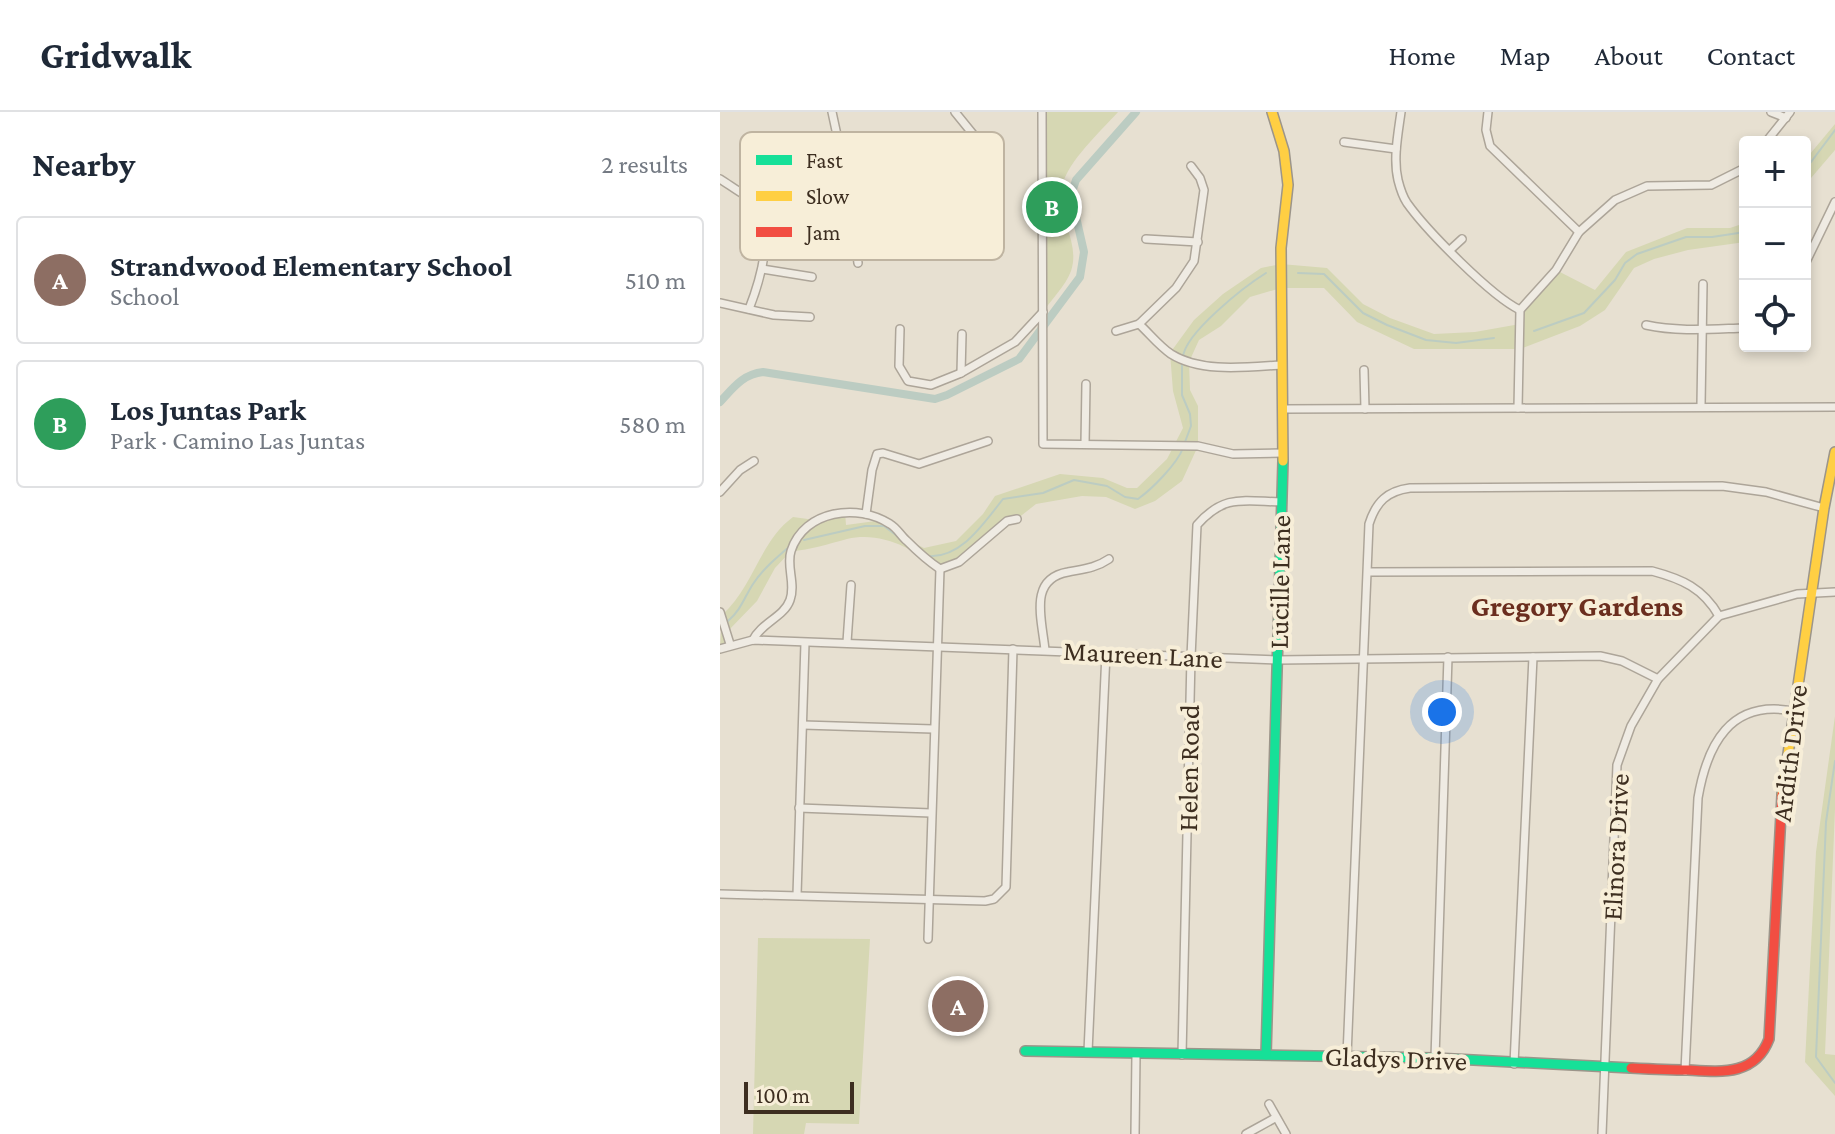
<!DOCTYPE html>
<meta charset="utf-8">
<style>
body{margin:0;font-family:"Crimson Pro",serif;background:#f2f2f3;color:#1f2937}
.controls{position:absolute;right:24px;top:24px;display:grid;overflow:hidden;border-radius:8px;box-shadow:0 4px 12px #0003}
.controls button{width:72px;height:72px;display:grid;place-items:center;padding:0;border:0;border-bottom:2px solid #e0e1e3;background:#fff;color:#1f2937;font:40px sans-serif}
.scale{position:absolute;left:24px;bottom:20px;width:110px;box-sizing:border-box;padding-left:8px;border:4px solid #3d2e20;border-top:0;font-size:22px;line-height:28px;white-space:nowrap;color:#3d2e20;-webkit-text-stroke:6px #f7eed8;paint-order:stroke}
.you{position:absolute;left:722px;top:600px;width:28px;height:28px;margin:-20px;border:6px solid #fff;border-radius:50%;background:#1a73e8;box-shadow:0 0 0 12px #1a73e833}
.badge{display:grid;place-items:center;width:52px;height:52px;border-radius:50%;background:#0f766e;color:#fff;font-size:26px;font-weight:700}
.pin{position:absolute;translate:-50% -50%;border:4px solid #fff;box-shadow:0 2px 8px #0006}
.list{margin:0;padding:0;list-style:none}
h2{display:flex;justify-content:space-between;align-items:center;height:104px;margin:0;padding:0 32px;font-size:34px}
h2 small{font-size:26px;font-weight:400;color:#747a83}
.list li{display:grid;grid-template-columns:52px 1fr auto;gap:24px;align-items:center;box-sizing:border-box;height:128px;margin:0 16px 16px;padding:0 16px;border:2px solid #e0e1e3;border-radius:8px}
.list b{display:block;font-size:30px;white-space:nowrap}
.list p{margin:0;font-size:26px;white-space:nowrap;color:#747a83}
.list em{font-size:26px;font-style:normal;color:#747a83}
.icon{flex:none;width:44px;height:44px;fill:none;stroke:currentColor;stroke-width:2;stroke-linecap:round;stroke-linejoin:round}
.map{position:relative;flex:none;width:1115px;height:1022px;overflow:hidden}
header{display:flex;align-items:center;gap:48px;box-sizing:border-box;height:112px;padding:0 40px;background:#fff;border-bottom:2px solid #e0e1e3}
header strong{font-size:38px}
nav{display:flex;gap:44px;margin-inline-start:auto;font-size:28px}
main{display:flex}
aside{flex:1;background:#fff}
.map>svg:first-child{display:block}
.green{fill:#d6d7b3}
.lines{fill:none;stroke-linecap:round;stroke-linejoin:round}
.stream{stroke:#bcccc2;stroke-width:2}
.canal{stroke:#bcccc2;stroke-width:8}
.street-casing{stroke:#ada599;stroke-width:10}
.fast-casing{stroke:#9c958a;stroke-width:12}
.slow-casing{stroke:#9c958a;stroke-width:12}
.jam-casing{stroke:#9c958a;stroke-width:12}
.street{stroke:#efebe3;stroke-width:7}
.fast{stroke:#16e098;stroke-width:9}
.slow{stroke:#ffcf43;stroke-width:9}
.jam{stroke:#f24e42;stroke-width:9}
.labels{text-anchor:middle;stroke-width:8;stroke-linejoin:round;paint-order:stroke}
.street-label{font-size:28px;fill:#3d2e20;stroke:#f7eed8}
.neighbourhood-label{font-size:30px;font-weight:bold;fill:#6b2e1e;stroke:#f7eed8}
.key{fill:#f7eed8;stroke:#bfb4a1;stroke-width:2}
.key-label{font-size:22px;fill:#3d2e20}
</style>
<header>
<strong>Gridwalk</strong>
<nav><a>Home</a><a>Map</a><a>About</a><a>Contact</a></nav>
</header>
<main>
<aside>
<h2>Nearby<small>2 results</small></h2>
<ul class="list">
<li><span class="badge" style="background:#8d6e63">A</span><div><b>Strandwood Elementary School</b><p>School</p></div><em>510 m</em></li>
<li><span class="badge" style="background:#2e9e5b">B</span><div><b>Los Juntas Park</b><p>Park · Camino Las Juntas</p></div><em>580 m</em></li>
</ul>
</aside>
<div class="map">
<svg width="1115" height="1022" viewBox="0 0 1115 1022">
<rect width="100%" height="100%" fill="#e7e0d1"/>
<g class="green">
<path d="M322,0h76c-17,19 -50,49 -56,74 -7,28 19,56 9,85 -5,14 -20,29 -28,41z"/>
<path d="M1115,12v26l-30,35v-25z"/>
<path d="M1025,111v19l-57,8 -34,9 -20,9 -29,42 -25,16 -60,23h-106l-57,-27 -33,-34h-43l-31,9 -29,29 -22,14 -10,22 1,28 8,16v40l-16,35 -27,20 -20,8 -29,-12 -24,-1 -46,8 -19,15 -10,2 -48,41 -19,7c-27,-20 -58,-38 -93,-30 -19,5 -36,11 -56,12l-16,17 -18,33 -30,31 3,12 -10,5 2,-34c31,-27 38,-74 71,-98l22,3 30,-8 1,13 37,-5 21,18 20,10 32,-7 27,-27 12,-18 65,-22 43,4 24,10h10l30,-29 16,-31 -10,-37 -3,-38 24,-33 29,-26 38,-26 20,-4 46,4 36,36 27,14 44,16 41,-2 45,-8v-14l36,-40 39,20 31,-38 61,-24h43z"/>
<path d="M1115,604v93l-10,245 10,1v41l-30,-34 11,-210z"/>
<path d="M38,826l112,1 -11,185 -53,-1 -2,11h-51z"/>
</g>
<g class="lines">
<g class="stream">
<path d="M1085,58l30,-40"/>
<path d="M578,161l26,1 39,39 24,12 39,15 30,3 38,-5"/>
<path d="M814,219l50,-18 31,-33 10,-17 12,-9 49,-17h26l33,-5"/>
<path d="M463,245c2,-24 62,-71 83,-84"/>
<path d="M462,252v31l8,19 1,12 -6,16"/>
<path d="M84,428l61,-14h19l17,13"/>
<path d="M207,444c34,3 57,-33 76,-57l40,-6 31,-13 33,6 18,11 13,2c14,-10 39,-35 45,-51"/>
<path d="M8,509c13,-11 16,-23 25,-37 10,-15 23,-26 36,-37"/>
<path d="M1115,649l-9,61 -10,235 19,26"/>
</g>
<path class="canal" d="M0,290c13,-14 23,-28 43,-30l172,27 12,-4 72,-36 61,-82 4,-25 -13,-57 5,-15 60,-68"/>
<g class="street-casing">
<g id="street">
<path d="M112,0l16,74 10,77"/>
<path d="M235,0l39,48"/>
<path d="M322,0l1,332 155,2 35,8 50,-1"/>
<path d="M681,0c-3,22 -8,47 -3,68 2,8 5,17 9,23 20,28 84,93 113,107"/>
<path d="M768,0l-2,18 4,16 89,86"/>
<path d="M1051,0l15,6"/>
<path d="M624,30l52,7"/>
<path d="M1046,30l24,-30"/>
<path d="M0,67c13,8 27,20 42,23 14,2 32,-4 48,-2"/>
<path d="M266,80l3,-12 -2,-28"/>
<path d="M426,127l52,3"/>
<path d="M730,138l12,-11"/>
<path d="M1085,152l30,-62"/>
<path d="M42,157l50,8"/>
<path d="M0,191l54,12 36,2"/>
<path d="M29,197c13,-33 22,-72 14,-107"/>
<path d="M419,212c10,9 20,22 32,30 30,19 76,13 110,11"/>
<path d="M926,213c32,7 66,4 99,3"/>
<path d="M180,217l-1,37 9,15 23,4 30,-12 54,-31 28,-30"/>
<path d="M396,219l23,-7 37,-36 18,-27 10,-71 -4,-12 -9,-12"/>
<path d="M644,258l1,39"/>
<path d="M241,261l1,-39"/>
<path d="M981,293l2,-121"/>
<path d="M798,296l2,-98 36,-40 23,-38 36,-32 32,-14 64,-1 34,-17"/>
<path d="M563,297l552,-2"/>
<path d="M365,332l1,-60"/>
<path d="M0,380l20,-22 14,-9"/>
<path d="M146,402l6,-44 5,-16 6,-1 36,11 69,-23"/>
<path d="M648,460l284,-1c30,8 51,17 67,45"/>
<path d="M0,500l10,32"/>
<path d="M33,528c8,-17 31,-23 37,-40 6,-16 -4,-34 1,-49 13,-41 67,-48 99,-27 7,4 11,12 17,17 11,11 21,20 33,28l19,-7 48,-41 10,-2"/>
<path d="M127,530l4,-57"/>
<path d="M0,537l33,-9 524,20 323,-4 22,5 36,18"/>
<path d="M325,538c-3,-31 -17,-71 23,-78 15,-3 28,-4 41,-13"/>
<path d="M83,613l130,4"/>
<path d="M79,696l132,5"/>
<path d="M0,782l265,7 9,-2 12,-12 7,-238"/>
<path d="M77,783l8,-252"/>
<path d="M208,827l12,-370"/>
<path d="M368,940l18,-399"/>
<path d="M462,943l9,-398 6,-132c27,-31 46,-24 84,-23"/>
<path d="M627,944l22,-532c7,-22 18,-33 41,-36l312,-2 44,6 58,16"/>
<path d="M715,946l13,-401"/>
<path d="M794,952l19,-407"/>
<path d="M965,959l13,-273c9,-53 32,-99 95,-87"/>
<path d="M549,992l17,30"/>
<path d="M415,1022l1,-79"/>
<path d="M526,1022l29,-16"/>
<path d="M882,1022l15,-369 14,-39 27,-47 61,-63 78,-22 38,-2"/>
</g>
</g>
<g class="fast-casing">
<g id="fast">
<path d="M305,939l410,7 196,10"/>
<path d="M546,943l17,-594"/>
</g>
</g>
<g class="slow-casing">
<g id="slow">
<path d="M552,0l12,39 4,34 -7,63 2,213"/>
<path d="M1062,683l42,-287 11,-56"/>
</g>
</g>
<g class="jam-casing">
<path id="jam" d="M911,956c19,1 38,2 57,2 33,2 67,6 81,-31l13,-244"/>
</g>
<use href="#street" class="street"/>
<use href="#fast" class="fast"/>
<use href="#slow" class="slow"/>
<use href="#jam" class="jam"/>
</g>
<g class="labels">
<g class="street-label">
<text transform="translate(559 470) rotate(-89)" y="10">Lucille Lane</text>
<text transform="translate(423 542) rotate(3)" y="10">Maureen Lane</text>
<text transform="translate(1069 641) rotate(-83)" y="10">Ardith Drive</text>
<text transform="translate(468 656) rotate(-89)" y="10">Helen Road</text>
<text transform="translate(895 735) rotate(-87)" y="10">Elinora Drive</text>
<text transform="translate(676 946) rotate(2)" y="10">Gladys Drive</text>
</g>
<g class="neighbourhood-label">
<text x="857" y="504">Gregory Gardens</text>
</g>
</g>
<rect x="20" y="20" width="264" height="128" rx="12" class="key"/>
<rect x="36" y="43" width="36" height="10" fill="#16e098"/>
<rect x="36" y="79" width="36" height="10" fill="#ffcf43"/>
<rect x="36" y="115" width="36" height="10" fill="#f24e42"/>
<g class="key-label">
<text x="86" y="56">Fast</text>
<text x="86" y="92">Slow</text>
<text x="86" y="128">Jam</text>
</g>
</svg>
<div class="controls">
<button>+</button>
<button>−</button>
<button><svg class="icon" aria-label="locate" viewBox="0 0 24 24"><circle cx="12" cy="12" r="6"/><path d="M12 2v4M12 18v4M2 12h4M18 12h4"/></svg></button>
</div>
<div class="scale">100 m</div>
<div class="you"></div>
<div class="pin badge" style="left:238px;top:894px;background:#8d6e63">A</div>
<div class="pin badge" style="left:332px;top:95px;background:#2e9e5b">B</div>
</div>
</main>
